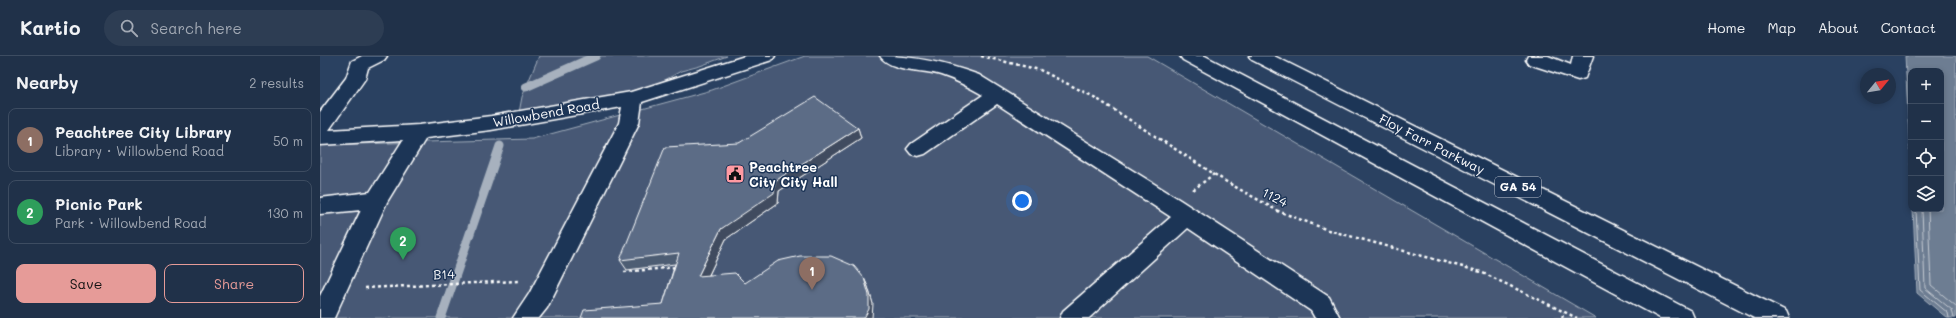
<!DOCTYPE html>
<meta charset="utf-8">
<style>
body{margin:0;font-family:Mali,sans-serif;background:#2d3d53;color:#f1f3f6}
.controls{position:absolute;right:12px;top:12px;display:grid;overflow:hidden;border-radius:8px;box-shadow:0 2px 6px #0003}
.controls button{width:36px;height:36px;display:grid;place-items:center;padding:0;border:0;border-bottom:1px solid #3d4c61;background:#203149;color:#f1f3f6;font:20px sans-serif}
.compass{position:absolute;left:1540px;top:12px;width:36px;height:36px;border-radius:50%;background:#203149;box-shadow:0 2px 6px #0003;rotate:60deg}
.you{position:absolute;left:702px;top:145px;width:14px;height:14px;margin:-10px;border:3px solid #fff;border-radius:50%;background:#1a73e8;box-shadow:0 0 0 6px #1a73e833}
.badge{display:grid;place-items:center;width:26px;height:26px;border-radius:50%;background:#e69b98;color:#fff;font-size:13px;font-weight:700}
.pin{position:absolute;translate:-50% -33px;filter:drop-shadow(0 1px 2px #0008)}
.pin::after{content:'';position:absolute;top:21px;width:14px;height:12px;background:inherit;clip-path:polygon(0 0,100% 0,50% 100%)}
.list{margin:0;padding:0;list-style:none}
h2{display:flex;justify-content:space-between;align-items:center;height:52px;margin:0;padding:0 16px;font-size:17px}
h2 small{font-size:13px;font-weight:400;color:#a2a9b4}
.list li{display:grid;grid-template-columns:26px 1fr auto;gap:12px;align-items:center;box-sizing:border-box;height:64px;margin:0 8px 8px;padding:0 8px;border:1px solid #3d4c61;border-radius:8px}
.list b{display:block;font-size:15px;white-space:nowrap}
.list p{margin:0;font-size:13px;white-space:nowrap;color:#a2a9b4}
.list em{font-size:13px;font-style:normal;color:#a2a9b4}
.actions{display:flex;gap:8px;padding:12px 16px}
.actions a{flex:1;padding:9px 0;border:1px solid #e69b98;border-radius:8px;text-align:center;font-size:14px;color:#e69b98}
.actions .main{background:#e69b98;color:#111}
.icon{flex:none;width:22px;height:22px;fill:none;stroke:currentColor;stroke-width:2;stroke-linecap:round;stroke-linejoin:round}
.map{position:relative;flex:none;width:1636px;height:262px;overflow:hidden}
header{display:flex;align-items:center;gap:24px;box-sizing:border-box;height:56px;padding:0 20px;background:#203149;border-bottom:1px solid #3d4c61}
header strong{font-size:19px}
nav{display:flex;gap:22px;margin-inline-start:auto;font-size:14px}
.search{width:280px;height:36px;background:#2d3d53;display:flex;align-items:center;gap:10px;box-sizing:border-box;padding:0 14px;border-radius:22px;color:#a2a9b4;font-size:15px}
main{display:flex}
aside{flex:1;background:#203149}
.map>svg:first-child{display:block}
.green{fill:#465975;stroke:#a2acba}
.water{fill:#6d7d92;stroke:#a7b1be}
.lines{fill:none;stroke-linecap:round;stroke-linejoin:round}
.shore{stroke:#c5cbd3;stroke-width:1}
.stream{stroke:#a7b1be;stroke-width:9}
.minor-casing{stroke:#fff;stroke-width:3}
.major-casing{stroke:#fff;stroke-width:3}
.path{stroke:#fff;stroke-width:2.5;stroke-dasharray:3 3;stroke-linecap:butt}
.minor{fill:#1d3557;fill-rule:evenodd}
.major{fill:#1d3557;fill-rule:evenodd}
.wall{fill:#4e5d73;stroke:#fff}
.shaded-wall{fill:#404c5e;stroke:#fff}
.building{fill:#5b6c86;stroke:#fff}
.labels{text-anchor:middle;stroke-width:3;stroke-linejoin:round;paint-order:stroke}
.shield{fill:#1d3557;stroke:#bbc2cd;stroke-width:1}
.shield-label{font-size:12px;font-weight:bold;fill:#fff}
.street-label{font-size:13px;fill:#fff;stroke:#1d3557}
.poi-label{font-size:13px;font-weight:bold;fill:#fff;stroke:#1d3557;text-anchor:start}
</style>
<header>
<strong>Kartio</strong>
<div class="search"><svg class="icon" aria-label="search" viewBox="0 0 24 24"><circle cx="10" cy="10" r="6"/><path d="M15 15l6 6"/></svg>Search here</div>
<nav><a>Home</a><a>Map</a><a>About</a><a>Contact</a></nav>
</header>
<main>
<aside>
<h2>Nearby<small>2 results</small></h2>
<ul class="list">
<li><span class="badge" style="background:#8d6e63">1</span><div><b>Peachtree City Library</b><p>Library · Willowbend Road</p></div><em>50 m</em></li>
<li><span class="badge" style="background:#2e9e5b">2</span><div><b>Picnic Park</b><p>Park · Willowbend Road</p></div><em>130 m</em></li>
</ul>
<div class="actions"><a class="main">Save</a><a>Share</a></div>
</aside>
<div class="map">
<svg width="1636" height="262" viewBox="0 0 1636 262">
<rect width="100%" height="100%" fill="#2a4161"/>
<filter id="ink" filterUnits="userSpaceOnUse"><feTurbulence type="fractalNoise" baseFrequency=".025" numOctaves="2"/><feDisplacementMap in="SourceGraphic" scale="8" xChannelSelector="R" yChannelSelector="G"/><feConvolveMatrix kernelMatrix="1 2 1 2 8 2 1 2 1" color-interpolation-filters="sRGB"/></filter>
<g filter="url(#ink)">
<g class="green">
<path d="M219,0h188l-27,10 -19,5 -48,27 -115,20 4,-21z"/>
<path d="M485,0h342l449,262h-1276v-173l212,-6 180,-49z"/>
</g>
<path class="water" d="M1585,0h51v262h-9l-30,-25 -4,-84h28v-138h-30v106z"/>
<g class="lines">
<g class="shore">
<path d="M1596,153l4,81 28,23 1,5"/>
<path d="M1602,153l3,79 27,22 2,8"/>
<path d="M1608,153l3,76 25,21"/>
</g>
<g class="stream">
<path d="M206,31l70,-31"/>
<path d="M121,262l59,-172"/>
</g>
<g class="minor-casing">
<g id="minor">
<path d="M42,0h25l-3,4 -16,8 -3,11 -36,51 90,-5 72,-9 140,-24 114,-36h30l-3,4 -130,42 -3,21 -92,185 -8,10h-26l16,-24 90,-171 3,-16 -131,23 -65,8 -39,64 -53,116h-14v-22l41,-86 -41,4v-16l50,-6 33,-52 -83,5v-33l26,-34 6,-17z"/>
<path d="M560,0c36,0 66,7 99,19l201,125 149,97 11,21h-25l-4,-7 -123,-83 -99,90h-29l3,-7 108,-94 -174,-113 -72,50 -7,2 -7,-2 -4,-5 4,-5 72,-49c-14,-8 -27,-15 -42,-20 -18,-6 -50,-3 -61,-19z"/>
<path d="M1208,0h20l23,9 2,-9h20l-8,22 -7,2 -49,-16 -3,-4z"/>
</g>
</g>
<g class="major-casing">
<g id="major">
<path d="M860,0h25l486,255 3,7h-34l-477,-258z"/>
<path d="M929,0h25l512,255 3,7h-35l-502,-258z"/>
</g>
</g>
<g class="path">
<path d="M661,0l59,14 54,27 131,84 53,30 50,19 153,42 96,46"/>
<path d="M873,134l21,-16"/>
<path d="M304,216l53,-5"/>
<path d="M45,232l153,-7"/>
<path d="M1242,262l2,-6"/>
</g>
<use href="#minor" class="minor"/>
<use href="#major" class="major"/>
</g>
<path class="wall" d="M538,72l3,10 -82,53 -1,12 -52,36 -17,36 36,8 119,-5 4,9 5,17h-210l12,-40 -48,6 -7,-10 119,-117z"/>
<g class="shaded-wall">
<path d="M538,72l3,10 -82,53 -1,12 -52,36 -22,46 -6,-9 23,-47 54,-48z"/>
<path d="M544,222l4,9 5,17 -1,14h-8z"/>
</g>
<path class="building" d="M495,41l43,31 -83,53 -1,12 -53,36 -23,47 37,-3 10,10 33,-22 22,-5h31l23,10 10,12 5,17v14l-5,9h-283l3,-8 79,-6 16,-51 -59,7 45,-113 74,-4z"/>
</g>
<defs>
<g id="civic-square" transform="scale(1)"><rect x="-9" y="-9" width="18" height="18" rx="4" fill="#ff9aa2" stroke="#1d3557"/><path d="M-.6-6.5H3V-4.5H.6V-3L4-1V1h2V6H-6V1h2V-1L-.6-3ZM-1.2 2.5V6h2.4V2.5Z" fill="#111"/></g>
</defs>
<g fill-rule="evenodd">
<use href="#civic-square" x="415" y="118"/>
</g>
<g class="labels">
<rect class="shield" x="1175" y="121" width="46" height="20" rx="3"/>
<g class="shield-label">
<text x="1198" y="135">GA 54</text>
</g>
<g class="street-label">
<text transform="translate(226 57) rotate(-10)" y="5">Willowbend Road</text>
<text transform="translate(1112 88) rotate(27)" y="5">Floy Farr Parkway</text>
<text transform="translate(955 141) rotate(27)" y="5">1124</text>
<text transform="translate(124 218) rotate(-3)" y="5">B14</text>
</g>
<g class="poi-label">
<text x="429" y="116">Peachtree<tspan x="429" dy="15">City City Hall</tspan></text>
</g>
</g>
</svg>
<div class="controls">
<button>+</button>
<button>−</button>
<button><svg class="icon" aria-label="locate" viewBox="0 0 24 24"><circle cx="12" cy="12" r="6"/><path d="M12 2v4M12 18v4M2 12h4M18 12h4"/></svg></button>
<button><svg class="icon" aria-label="layers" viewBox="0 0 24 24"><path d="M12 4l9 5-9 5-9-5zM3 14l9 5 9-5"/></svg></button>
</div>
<svg class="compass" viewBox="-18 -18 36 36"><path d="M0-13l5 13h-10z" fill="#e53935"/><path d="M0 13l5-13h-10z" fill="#a2a9b4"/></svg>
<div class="you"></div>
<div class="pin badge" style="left:492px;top:234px;background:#8d6e63">1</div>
<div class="pin badge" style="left:83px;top:204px;background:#2e9e5b">2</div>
</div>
</main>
